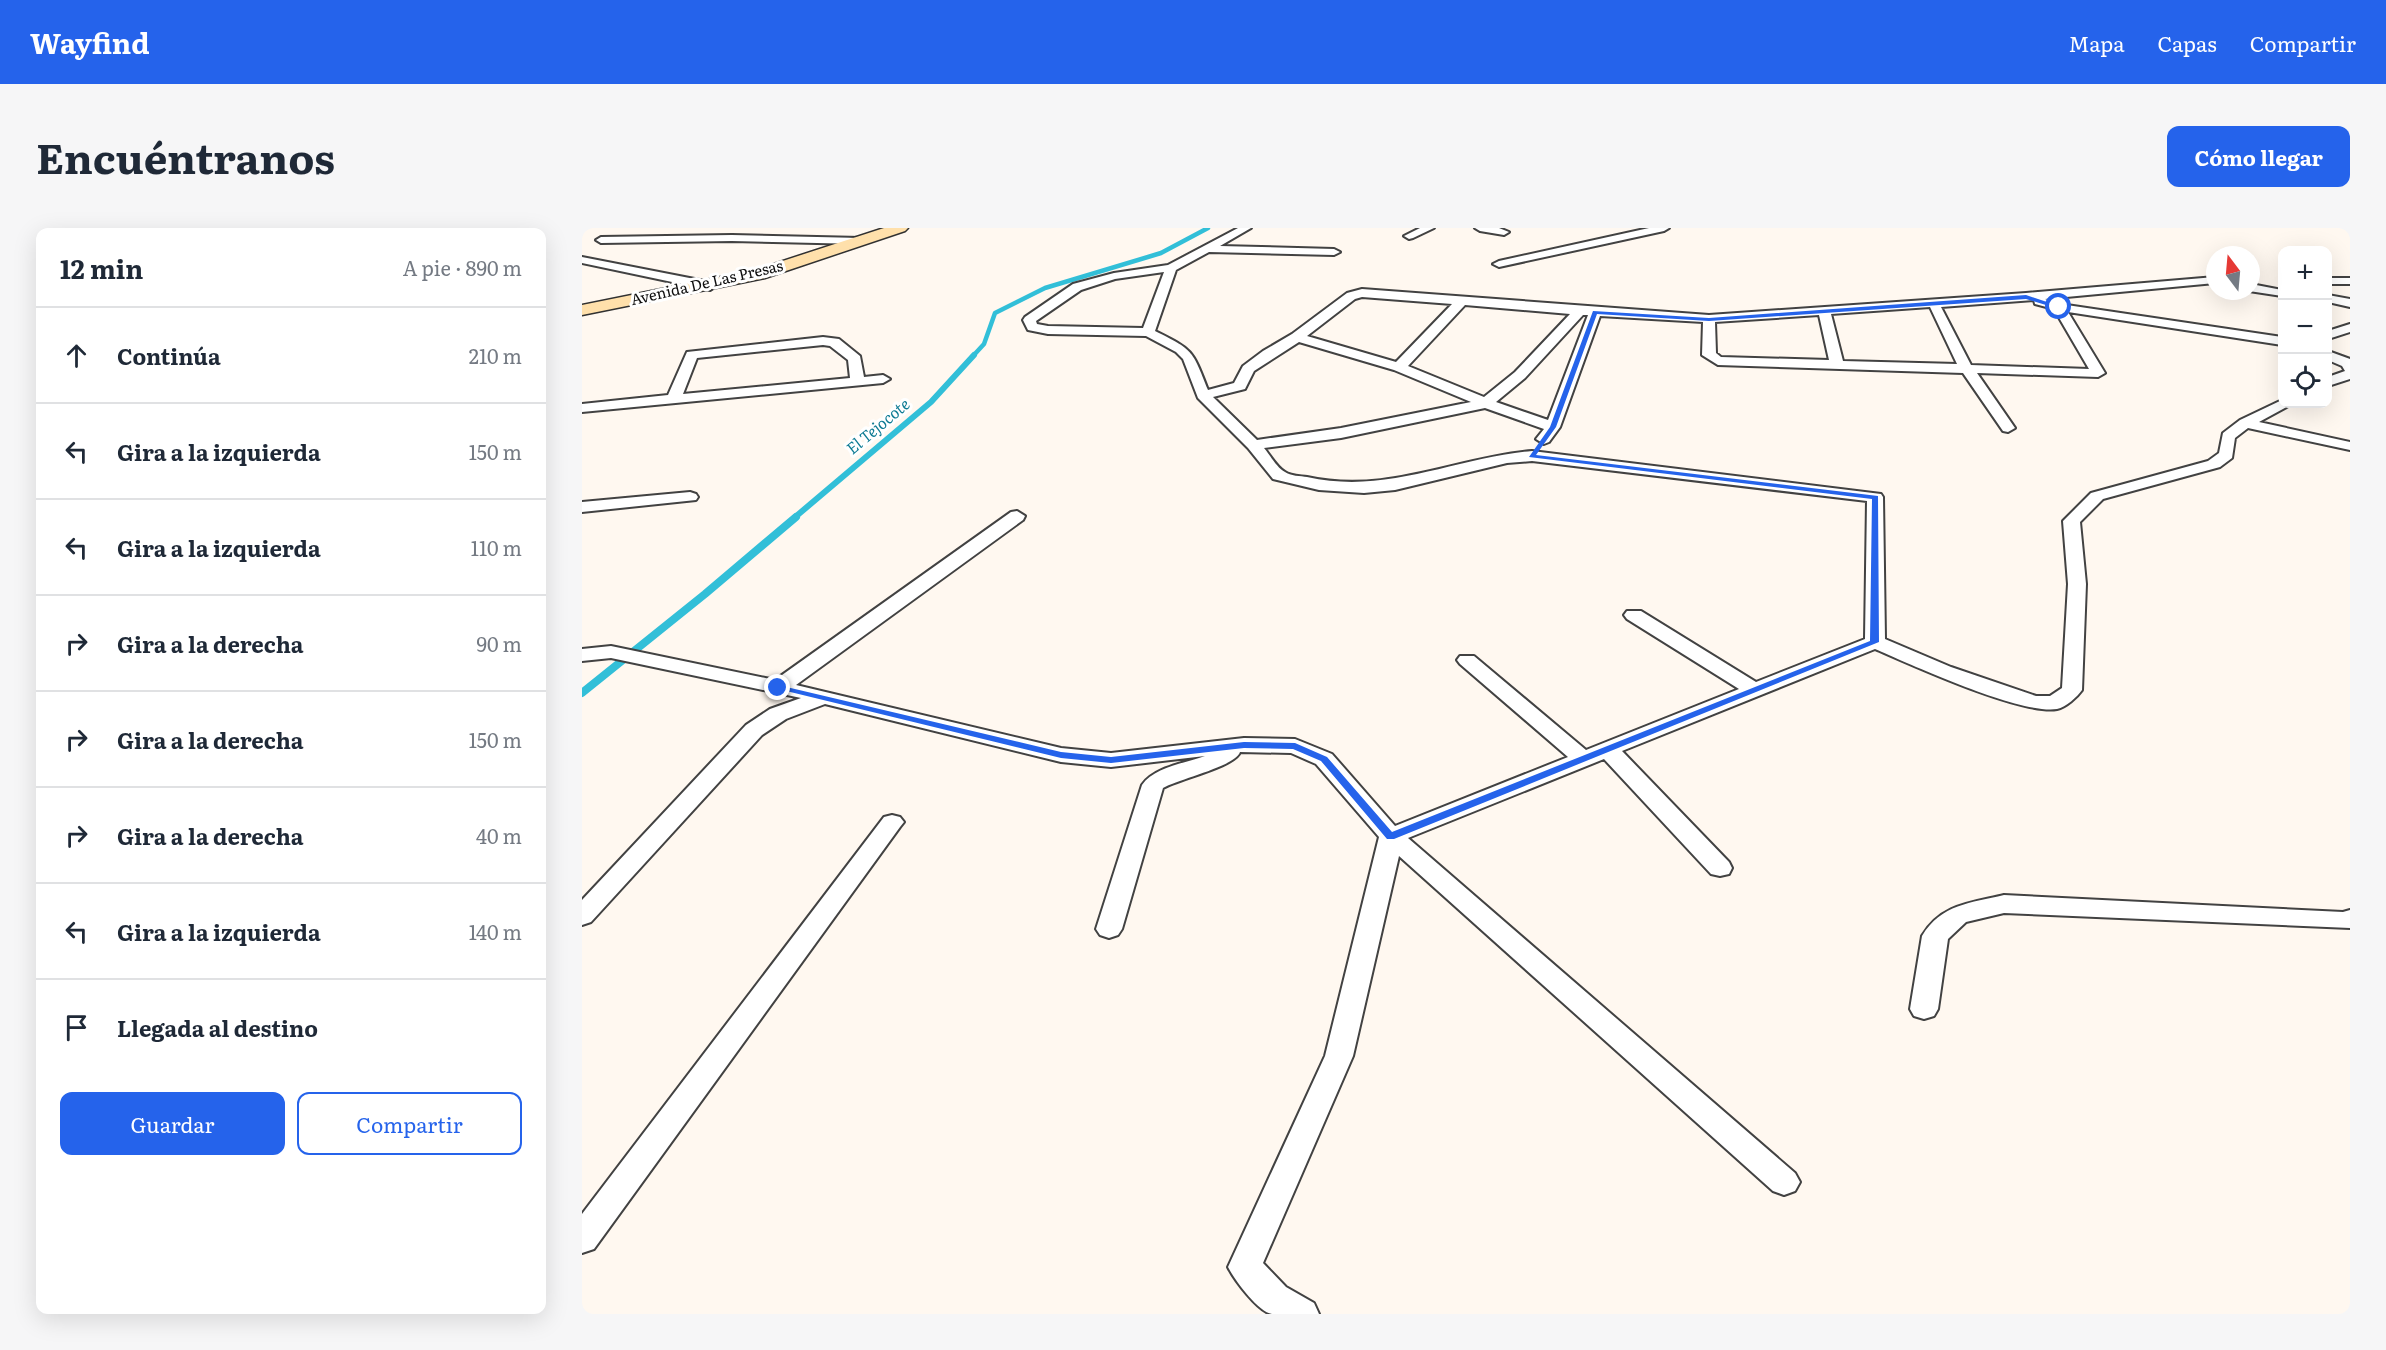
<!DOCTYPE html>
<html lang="es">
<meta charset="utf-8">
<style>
body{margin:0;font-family:Literata,serif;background:#f6f6f7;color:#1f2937}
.controls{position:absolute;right:18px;top:18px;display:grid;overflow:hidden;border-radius:12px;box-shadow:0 6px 24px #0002}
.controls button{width:54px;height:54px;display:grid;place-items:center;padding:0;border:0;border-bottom:2px solid #e0e1e3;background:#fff;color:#1f2937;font:30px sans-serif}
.compass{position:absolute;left:1624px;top:18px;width:54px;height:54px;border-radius:50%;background:#fff;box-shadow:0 6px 24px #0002;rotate:344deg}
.stop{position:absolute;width:18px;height:18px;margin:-14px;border:4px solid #2563eb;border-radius:50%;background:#fff}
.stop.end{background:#2563eb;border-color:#fff;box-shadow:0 2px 6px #0008}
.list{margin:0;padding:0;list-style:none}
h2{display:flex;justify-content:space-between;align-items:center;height:78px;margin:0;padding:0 24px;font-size:26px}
h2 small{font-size:20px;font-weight:400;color:#747a83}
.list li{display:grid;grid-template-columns:39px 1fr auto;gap:18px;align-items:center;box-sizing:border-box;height:96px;padding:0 24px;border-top:2px solid #e0e1e3}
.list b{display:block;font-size:22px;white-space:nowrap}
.list em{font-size:20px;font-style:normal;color:#747a83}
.actions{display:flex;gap:12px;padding:18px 24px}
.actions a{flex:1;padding:14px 0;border:2px solid #2563eb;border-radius:12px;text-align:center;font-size:21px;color:#2563eb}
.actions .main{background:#2563eb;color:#fff}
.icon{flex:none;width:33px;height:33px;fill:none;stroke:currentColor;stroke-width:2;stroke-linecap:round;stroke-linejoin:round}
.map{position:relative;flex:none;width:1768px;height:1086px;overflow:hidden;border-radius:12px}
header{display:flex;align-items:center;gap:36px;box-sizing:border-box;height:84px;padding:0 30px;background:#2563eb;color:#fff}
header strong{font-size:28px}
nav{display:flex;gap:33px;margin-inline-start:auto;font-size:21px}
.intro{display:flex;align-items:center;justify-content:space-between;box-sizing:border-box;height:144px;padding:0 36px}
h1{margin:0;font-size:42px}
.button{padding:15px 27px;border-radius:12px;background:#2563eb;color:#fff;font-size:21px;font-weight:700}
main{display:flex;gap:36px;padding:0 36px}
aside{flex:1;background:#fff;border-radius:12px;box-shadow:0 6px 24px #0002}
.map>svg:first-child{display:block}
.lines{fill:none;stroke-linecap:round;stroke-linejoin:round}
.stream-far2{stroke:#32bfd8;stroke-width:4.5}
.stream-far1{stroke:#32bfd8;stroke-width:6}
.stream{stroke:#32bfd8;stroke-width:8}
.street-casing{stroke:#424242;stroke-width:4}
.secondary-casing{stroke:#313131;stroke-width:3}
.street{fill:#fff;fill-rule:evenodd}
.secondary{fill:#ffe0ab;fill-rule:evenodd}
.route{fill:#2563eb}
.labels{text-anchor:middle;stroke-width:6;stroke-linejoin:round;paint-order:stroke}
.far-street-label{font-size:15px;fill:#0f0f0f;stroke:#fff}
.far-water-label{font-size:16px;font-style:italic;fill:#0e7b94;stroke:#fff}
</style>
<header>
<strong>Wayfind</strong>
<nav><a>Mapa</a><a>Capas</a><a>Compartir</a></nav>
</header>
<div class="intro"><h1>Encuéntranos</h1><a class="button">Cómo llegar</a></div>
<main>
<aside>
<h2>12 min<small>A pie · 890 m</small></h2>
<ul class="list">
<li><svg class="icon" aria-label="ahead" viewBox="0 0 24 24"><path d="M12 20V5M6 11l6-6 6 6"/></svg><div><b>Continúa</b></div><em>210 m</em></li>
<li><svg class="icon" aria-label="left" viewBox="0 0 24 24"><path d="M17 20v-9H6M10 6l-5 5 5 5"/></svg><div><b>Gira a la izquierda</b></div><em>150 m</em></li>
<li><svg class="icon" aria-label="left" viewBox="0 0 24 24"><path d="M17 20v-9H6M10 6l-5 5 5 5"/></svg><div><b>Gira a la izquierda</b></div><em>110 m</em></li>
<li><svg class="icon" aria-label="right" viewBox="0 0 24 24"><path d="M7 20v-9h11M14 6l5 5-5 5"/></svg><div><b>Gira a la derecha</b></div><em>90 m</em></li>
<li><svg class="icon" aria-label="right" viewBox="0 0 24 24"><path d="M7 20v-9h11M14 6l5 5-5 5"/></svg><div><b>Gira a la derecha</b></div><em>150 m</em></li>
<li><svg class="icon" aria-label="right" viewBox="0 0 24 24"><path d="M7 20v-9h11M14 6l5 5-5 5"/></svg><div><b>Gira a la derecha</b></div><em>40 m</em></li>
<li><svg class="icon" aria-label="left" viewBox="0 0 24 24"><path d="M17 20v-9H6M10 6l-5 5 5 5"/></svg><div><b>Gira a la izquierda</b></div><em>140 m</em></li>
<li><svg class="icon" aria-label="arrive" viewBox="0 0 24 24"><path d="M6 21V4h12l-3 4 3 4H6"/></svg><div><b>Llegada al destino</b></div></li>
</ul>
<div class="actions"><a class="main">Guardar</a><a>Compartir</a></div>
</aside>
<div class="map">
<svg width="1768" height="1086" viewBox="0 0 1768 1086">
<rect width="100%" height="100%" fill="#fff8f0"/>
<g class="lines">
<path class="stream-far2" d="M391,128l11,-12 11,-31 50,-25 116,-35 47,-25"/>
<path class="stream-far1" d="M212,290l137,-116 43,-47"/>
<path class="stream" d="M0,465l123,-99 91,-77"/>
<g class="street-casing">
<g id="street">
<path d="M656,0h13l-31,18 114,3 6,3 -6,3 -125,-3 -33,18 -21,61c38,19 37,18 53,59l26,-7 9,-17 20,-15 29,-17 55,-41 15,-4 347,26 317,-22 189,-16v6l-170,16 15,5 222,33v8l-214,-33 37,61 -7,4 -121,-4 38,55 -7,4 -5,-1 -40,-58 -245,-8 -16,-10 1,-33 -103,-6 -40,111 -11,15 -5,2 -8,-5 8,-10 -59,-21 -144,30 -77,10c6,7 13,20 21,24 5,4 16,4 22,5 80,18 147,-19 225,-26l349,43 2,3 2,142 66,28 85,29h14l12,-8 6,-104 -5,-63 28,-28 117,-32 11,-8 4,-20 17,-13 42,-20v4h10l-33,18 91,20v8l-102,-22 -13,10 -3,20 -12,9 -117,32 -23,23 6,62 -4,106c-5,7 -16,17 -25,19 -36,6 -145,-44 -182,-60l-253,102 107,111 3,6 -3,6 -9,2 -9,-2 -107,-115 -196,79 387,335 5,9 -5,9 -11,4 -11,-4 -374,-335 -46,200 -90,207 23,24 28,16 5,11c-15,0 -32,0 -47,0 -14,-2 -38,-35 -44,-47l97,-211 54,-219 -63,-73 -25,-11 -51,-1c-4,14 -61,27 -77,36l-41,141 -4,6 -9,3 -9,-3 -4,-6 46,-144c12,-18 44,-22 63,-29l-94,11 -50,-5 -236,-58 -39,15 -24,16 -171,187 -9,3v-25l164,-175 24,-16 31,-11 -190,-40 -29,3v-12l29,-3 164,34 236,-168 6,-1 8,5 -2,4 -227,165 265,63 50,5 133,-15 51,1 37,15 63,72 173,-69 -108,-93 -3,-4 3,-4h14l112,94 153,-61 -112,-70 -3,-4 3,-4h14l115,71 109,-43 2,-138 -335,-40 -25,2 -112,27 -31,3 -45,-3 -46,-11 -25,-31 -50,-50 -15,-39 -7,-7 -30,-16 -98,-2 -20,-4 -5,-10 2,-3 48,-33 41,-11 54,-8zM582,44l-21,56 -95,-2 -11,-2 -1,-3 45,-31 34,-11zM780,69l90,7 -56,58 -89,-26 48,-37zM1452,72l1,4 19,5 35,60 -118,-4 -30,-58zM883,77l105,9 -55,58 -31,25 -76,-31zM1348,79l27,57 -114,-3 -12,-47zM1001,87h5l-40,105 -52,-18 29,-24zM1237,87l10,45 -108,-3 -5,-4 -1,-31zM717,114l95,28 77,32 -130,26 -84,12 -44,-43 32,-8 9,-18z"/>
<path d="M838,0h14l-21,10 -4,1 -5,-3z"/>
<path d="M893,0h24l10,4 -5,3 -24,-4z"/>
<path d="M1067,0h20l-5,3 -165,36 -6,-3 6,-3z"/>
<path d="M150,7l129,3 5,3 -5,3 -129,-3 -131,2 -5,-3 5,-3z"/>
<path d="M0,29l128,25 6,4 -6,4 -128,-27z"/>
<rect x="1746" y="50" width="22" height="6"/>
<path d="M1669,56l31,6v6l-33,-5h2z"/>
<path d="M1746,67l22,4v8l-22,-5z"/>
<path d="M1768,96v8l-22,7v-8z"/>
<path d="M241,109l16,2 21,17 4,21 19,-2 7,4 -7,4 -301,29v-8l86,-9 19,-43zM241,117l7,1 18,14 2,18 -167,16 14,-36z"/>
<path d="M1746,123l22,8v20l-22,7v-9l17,-6 -3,-5 -14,-6z"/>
<path d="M108,264l6,2 2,3 -2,3 -114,12v-10z"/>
<path d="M310,587l8,2 4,5 -4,5 -306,422 -12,4v-39l302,-397z"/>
<path d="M1422,667l339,17 7,-2v18l-346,-15 -38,9 -18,17 -10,70 -4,7 -10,3 -10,-3 -4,-7 12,-73c19,-32 49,-33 82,-41z"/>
</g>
</g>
<g class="secondary-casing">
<path id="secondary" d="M302,0h24l-3,3 -140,47 -183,37v-10l173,-35z"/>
</g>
<use href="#street" class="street"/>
<use href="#secondary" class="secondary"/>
</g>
<path class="route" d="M1444,67l36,12 -3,2 -33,-10 -317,22 -112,-7 -41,113 -20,28 342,41 1,146 -485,197h-7l-66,-78 -28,-12 -49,-1 -133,15 -50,-5 -287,-70 4,-3 283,67 50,5 133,-15 51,1 32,14 65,75 478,-191 2,-142 -343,-42 21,-30 43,-116 116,7z"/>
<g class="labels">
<g class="far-street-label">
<text transform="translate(125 55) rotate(-13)" y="5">Avenida De Las Presas</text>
</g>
<g class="far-water-label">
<text transform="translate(296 198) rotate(-40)" y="6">El Tejocote</text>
</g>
</g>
</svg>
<div class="controls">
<button>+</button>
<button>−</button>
<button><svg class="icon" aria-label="locate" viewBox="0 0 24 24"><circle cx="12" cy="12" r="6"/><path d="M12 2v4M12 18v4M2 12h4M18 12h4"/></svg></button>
</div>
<svg class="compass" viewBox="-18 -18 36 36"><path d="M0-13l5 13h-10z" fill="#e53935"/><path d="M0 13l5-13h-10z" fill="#747a83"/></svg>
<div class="stop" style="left:1477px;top:79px"></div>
<div class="stop end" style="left:196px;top:460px"></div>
</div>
</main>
